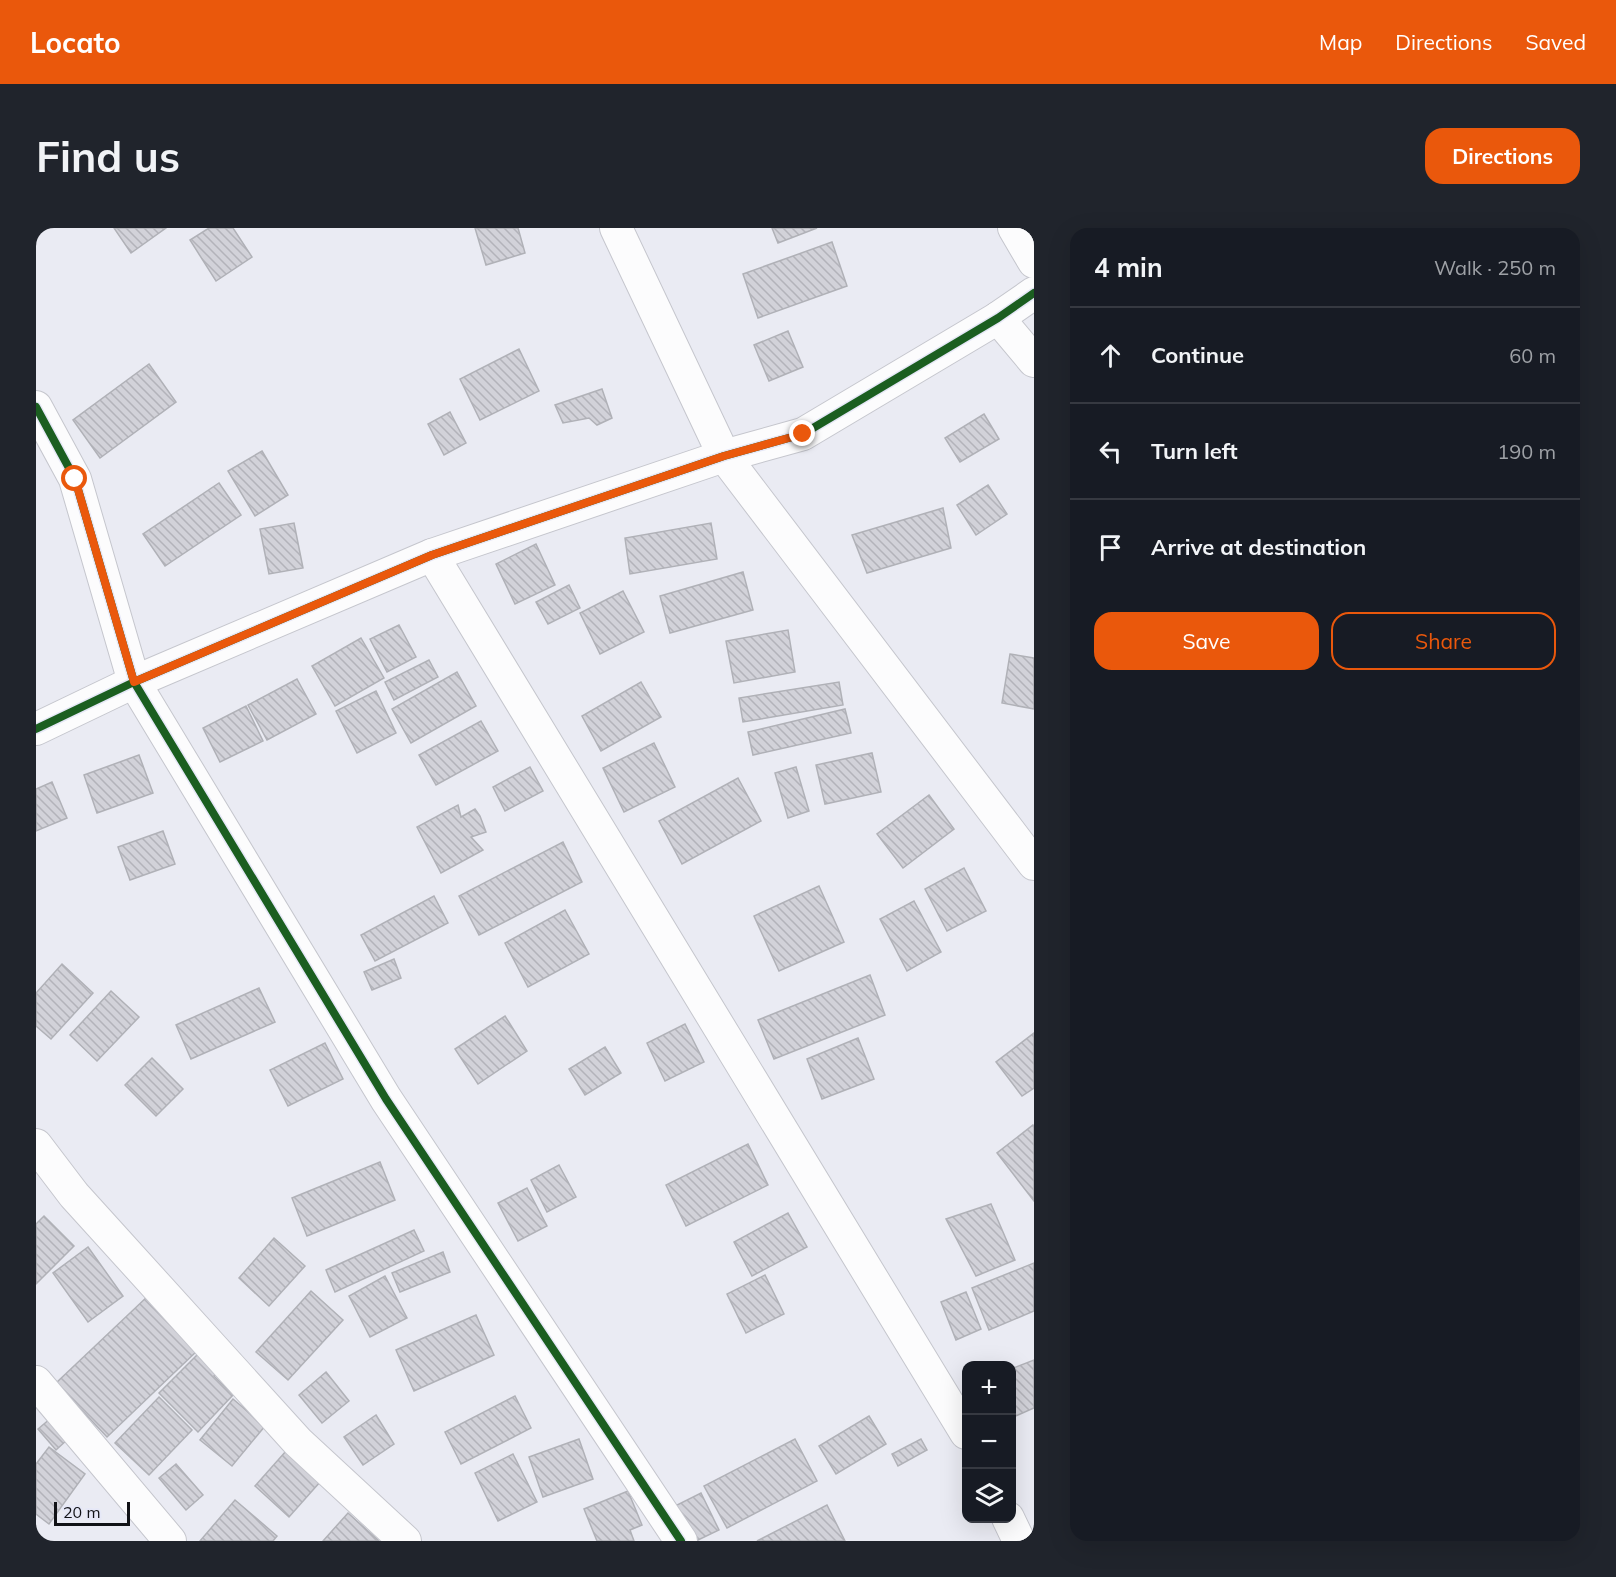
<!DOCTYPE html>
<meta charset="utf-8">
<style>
body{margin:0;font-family:Mulish,sans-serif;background:#20242c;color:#f1f3f6}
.controls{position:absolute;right:18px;bottom:18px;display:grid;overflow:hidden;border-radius:12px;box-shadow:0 6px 24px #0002}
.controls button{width:54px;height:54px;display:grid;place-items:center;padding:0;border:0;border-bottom:2px solid #363941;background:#171b24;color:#f1f3f6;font:30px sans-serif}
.scale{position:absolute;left:18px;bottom:15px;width:76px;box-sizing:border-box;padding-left:6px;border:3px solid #111216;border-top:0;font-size:16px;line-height:21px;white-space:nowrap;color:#111216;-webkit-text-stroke:4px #e6e8f7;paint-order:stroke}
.stop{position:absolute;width:18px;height:18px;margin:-14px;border:4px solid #ea580c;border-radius:50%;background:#fff}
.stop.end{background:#ea580c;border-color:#fff;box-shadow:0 2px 6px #0008}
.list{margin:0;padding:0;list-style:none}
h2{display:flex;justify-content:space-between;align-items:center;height:78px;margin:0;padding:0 24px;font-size:26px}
h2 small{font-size:20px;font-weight:400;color:#9ea1a6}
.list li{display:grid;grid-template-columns:39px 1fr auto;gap:18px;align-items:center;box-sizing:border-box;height:96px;padding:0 24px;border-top:2px solid #363941}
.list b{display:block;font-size:22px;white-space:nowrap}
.list em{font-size:20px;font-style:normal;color:#9ea1a6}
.actions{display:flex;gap:12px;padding:18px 24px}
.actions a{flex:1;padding:14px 0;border:2px solid #ea580c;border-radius:18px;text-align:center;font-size:21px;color:#ea580c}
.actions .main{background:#ea580c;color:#fff}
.icon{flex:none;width:33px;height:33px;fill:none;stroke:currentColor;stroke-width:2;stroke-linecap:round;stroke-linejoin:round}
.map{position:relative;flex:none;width:998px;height:1313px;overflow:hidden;border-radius:18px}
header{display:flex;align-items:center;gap:36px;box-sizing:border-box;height:84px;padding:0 30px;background:#ea580c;color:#fff}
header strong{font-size:28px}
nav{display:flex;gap:33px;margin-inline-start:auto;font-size:21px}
.intro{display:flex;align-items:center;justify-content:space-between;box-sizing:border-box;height:144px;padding:0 36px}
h1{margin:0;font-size:42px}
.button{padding:15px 27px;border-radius:18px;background:#ea580c;color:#fff;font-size:21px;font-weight:700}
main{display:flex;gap:36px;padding:0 36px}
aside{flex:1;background:#171b24;border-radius:18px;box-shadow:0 6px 24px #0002}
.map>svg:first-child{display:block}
.building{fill:url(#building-back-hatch);stroke:#b0b1b7;stroke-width:1.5}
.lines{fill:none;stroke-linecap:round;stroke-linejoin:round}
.minor-casing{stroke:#c5c6cd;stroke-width:34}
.minor{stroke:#fcfcfd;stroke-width:32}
.cycleway-casing{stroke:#e6e8f7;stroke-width:11}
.cycleway{stroke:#1b5e20;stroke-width:8}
.route{stroke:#ea580c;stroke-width:8}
</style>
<header>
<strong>Locato</strong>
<nav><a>Map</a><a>Directions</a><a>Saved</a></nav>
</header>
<div class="intro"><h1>Find us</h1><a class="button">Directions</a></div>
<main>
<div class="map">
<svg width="998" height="1313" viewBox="0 0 998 1313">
<defs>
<pattern id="building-back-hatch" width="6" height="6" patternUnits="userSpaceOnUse" patternTransform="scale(1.5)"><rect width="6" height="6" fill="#d2d2d9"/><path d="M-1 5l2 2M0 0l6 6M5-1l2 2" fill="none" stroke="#b3b3ba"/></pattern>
</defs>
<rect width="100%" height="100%" fill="#eaebf3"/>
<g class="building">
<path d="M78,0h52l-35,25z"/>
<path d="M173,0h24l19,29 -36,24 -26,-41z"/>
<path d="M439,0h43l7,25 -39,12z"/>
<path d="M736,0h45l-39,15z"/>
<path d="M796,14l15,44 -89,32 -15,-44z"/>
<path d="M752,103l15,36 -34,14 -15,-36z"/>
<path d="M483,121l20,42 -59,29 -20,-41z"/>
<path d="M113,136l27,38 -76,56 -27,-38z"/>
<path d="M566,161l10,29 -15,7 -8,-7 -26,5 -8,-18z"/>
<path d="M414,184l16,31 -22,12 -16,-31z"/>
<path d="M948,186l15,25 -39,23 -15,-24z"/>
<path d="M226,223l26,44 -33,21 -27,-45z"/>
<path d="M183,255l22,32 -76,51 -22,-32z"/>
<path d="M952,257l19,29 -31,21 -19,-30z"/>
<path d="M907,280l8,40 -84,25 -15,-38z"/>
<path d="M258,295l9,45 -34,6 -9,-45z"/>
<path d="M675,295l6,36 -87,15 -5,-36z"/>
<path d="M500,316l19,41 -40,19 -19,-40z"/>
<path d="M707,344l10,38 -83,23 -10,-37z"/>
<path d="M533,357l11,23 -32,16 -12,-22z"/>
<path d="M587,363l21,41 -44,22 -20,-41z"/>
<path d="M363,397l17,32 -29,15 -17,-33z"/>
<path d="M752,402l7,42 -61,11 -8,-42z"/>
<path d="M325,410l23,40 -49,28 -23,-40z"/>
<path d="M974,426l24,4v51l-32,-6z"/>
<path d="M393,432l9,17 -44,23 -9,-18z"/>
<path d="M421,444l19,34 -65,37 -19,-34z"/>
<path d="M261,451l19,35 -49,26 -19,-35z"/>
<path d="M605,454l20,35 -60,34 -19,-35z"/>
<path d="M803,454l4,23 -100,17 -4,-24z"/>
<path d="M340,463l20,42 -39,20 -21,-42z"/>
<path d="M210,478l17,35 -43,21 -17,-34z"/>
<path d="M809,481l6,24 -98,22 -5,-23z"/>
<path d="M445,493l17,30 -62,34 -17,-30z"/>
<path d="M618,515l21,44 -51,25 -21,-44z"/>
<path d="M836,525l9,39 -56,12 -9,-39z"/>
<path d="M103,527l14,38 -56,20 -13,-38z"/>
<path d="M494,539l13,24 -38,20 -12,-24z"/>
<path d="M760,539l13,44 -21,7 -13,-45z"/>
<path d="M702,550l23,43 -79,43 -23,-43z"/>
<path d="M16,554l15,36 -31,13v-42z"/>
<path d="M893,567l25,34 -51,39 -26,-34z"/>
<path d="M422,577l3,12 14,-8 5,7 6,16 -15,5 12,13 -42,23 -24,-46z"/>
<path d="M127,603l12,33 -45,16 -12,-33z"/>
<path d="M527,614l19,40 -103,53 -20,-39z"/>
<path d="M928,640l22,43 -39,20 -22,-42z"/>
<path d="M783,658l25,56 -65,29 -25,-55z"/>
<path d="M398,668l14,27 -73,38 -14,-26z"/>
<path d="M878,673l27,51 -34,19 -27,-52z"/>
<path d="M529,682l24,44 -61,33 -23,-44z"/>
<path d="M358,731l7,19 -29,12 -8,-18z"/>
<path d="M26,736l31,29 -42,46 -15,-13v-33z"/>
<path d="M834,747l15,40 -111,44 -16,-39z"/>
<path d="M223,760l16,34 -84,37 -15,-34z"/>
<path d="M75,763l28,26 -42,44 -27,-26z"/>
<path d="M469,788l22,35 -49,33 -23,-35z"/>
<path d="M649,796l19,38 -39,19 -18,-38z"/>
<path d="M998,805v55l-12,8 -26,-34z"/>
<path d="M822,810l16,41 -52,20 -15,-40z"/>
<path d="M289,815l18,36 -55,27 -18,-36z"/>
<path d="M569,819l16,26 -36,22 -16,-26z"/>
<path d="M116,830l31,31 -27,27 -31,-31z"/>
<path d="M997,897l1,2v74l-37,-48z"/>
<path d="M712,916l20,41 -82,41 -20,-41z"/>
<path d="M344,934l15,38 -88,36 -15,-38z"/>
<path d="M523,937l17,32 -29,15 -16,-32z"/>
<path d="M491,960l20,38 -29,15 -20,-38z"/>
<path d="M955,976l24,56 -39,16 -30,-57z"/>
<path d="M752,985l19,34 -55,29 -18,-34z"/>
<path d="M8,988l30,30 -38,38v-60z"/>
<path d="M378,1002l10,21 -89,41 -9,-22z"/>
<path d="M238,1010l31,28 -36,40 -30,-28z"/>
<path d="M52,1019l35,49 -35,26 -35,-49z"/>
<path d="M407,1024l7,20 -50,20 -8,-19z"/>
<path d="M998,1035v48l-45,19 -17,-42z"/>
<path d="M729,1047l19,39 -38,19 -19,-39z"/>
<path d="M349,1048l22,42 -37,19 -21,-41z"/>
<path d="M275,1063l32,29 -55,60 -32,-28z"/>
<path d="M930,1064l15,37 -25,11 -15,-38z"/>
<path d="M113,1067l50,54 -92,88 -51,-54z"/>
<path d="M440,1087l18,40 -80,36 -18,-41z"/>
<path d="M164,1124l19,18 -5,6 19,19 -35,37 -39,-39z"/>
<path d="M998,1132v48l-23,10v-49z"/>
<path d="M290,1144l23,29 -27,22 -23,-28z"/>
<path d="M479,1168l16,32 -70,36 -16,-32z"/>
<path d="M123,1169l33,33 -43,45 -34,-32z"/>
<path d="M197,1171l32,27 -33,40 -32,-26z"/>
<path d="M340,1187l18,29 -31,21 -19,-28z"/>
<path d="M833,1188l17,28 -50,30 -17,-28z"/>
<path d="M15,1190l17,21 -12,11 -18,-21z"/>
<path d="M543,1211l14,40 -50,18 -14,-40z"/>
<path d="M759,1211l22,42 -90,47 -23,-42z"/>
<path d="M885,1211l6,11 -29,16 -6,-12z"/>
<path d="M13,1219l36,27 -36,50 -13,-10v-50z"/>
<path d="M250,1223l34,31 -31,35 -34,-31z"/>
<path d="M477,1226l24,48 -39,19 -23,-48z"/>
<path d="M140,1236l27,31 -17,15 -27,-32z"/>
<path d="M592,1263l14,34 -12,5 4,11h-37l-13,-32z"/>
<path d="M665,1265l18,37 -23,11 -21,-35z"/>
<path d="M199,1272l42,36 -4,5h-73z"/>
<path d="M791,1277l18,36h-88z"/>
<path d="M312,1285l31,28h-56z"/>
</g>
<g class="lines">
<g class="minor-casing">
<g id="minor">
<path d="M580,0l108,228 310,408"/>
<path d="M978,0l20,34"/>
<path d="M962,90l36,43"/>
<path d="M0,179l39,72 59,203 252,417 295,442"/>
<path d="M396,327l534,878"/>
<path d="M0,501l98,-47 298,-127 292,-99 79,-22 195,-116 36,-25"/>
<path d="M0,917l38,50 224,247 107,99"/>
<path d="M0,1154l134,159"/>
<path d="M972,1290l11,23"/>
</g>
</g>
<use href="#minor" class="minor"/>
<g class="cycleway-casing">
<g id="cycleway">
<path d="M0,179l39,72 59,203 252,417 295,442"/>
<path d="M0,501l98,-47 298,-127 292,-99 79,-22 195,-116 36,-25"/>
</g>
</g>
<use href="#cycleway" class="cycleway"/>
</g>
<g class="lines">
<path class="route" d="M39,251l59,203 298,-127 292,-99 79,-22"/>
</g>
</svg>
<div class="controls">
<button>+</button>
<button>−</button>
<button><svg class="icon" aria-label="layers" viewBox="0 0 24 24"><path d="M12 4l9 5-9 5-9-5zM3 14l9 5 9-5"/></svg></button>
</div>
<div class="scale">20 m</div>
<div class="stop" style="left:39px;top:251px"></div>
<div class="stop end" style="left:767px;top:206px"></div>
</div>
<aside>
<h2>4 min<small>Walk · 250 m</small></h2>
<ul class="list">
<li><svg class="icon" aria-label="ahead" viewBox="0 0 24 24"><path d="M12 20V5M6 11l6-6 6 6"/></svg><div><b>Continue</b></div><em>60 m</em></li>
<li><svg class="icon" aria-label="left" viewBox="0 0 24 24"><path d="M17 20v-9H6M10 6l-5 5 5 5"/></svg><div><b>Turn left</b></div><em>190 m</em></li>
<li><svg class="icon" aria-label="arrive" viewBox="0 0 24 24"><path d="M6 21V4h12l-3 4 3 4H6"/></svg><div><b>Arrive at destination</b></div></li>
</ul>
<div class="actions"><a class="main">Save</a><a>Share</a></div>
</aside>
</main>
